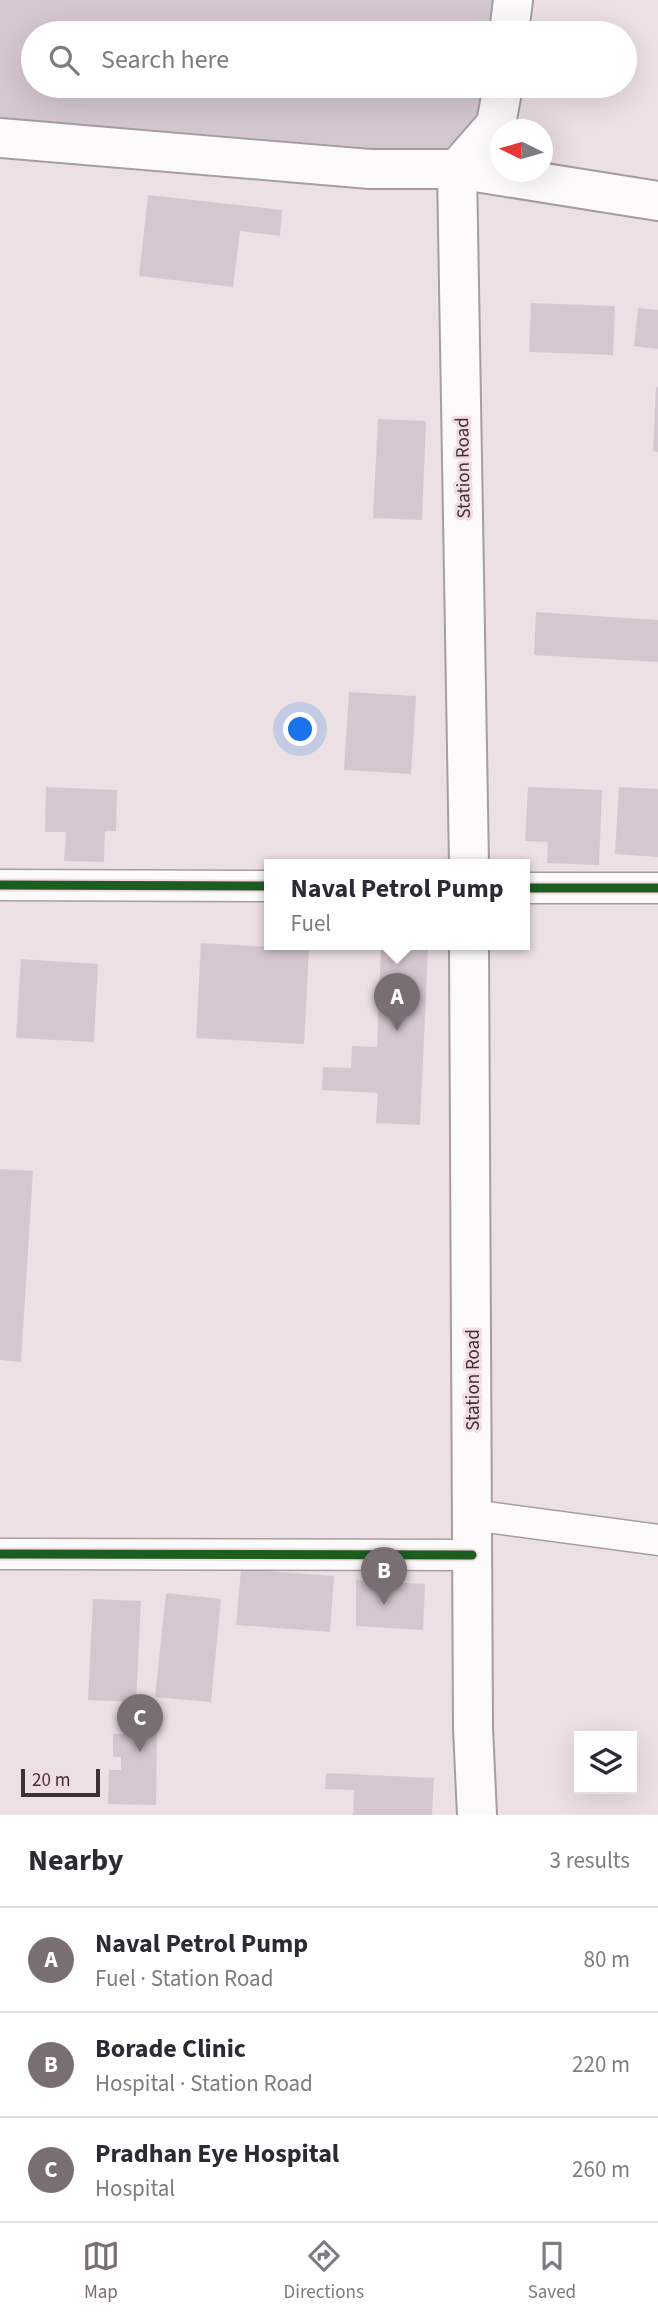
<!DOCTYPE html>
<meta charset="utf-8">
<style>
body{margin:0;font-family:"Source Sans 3",sans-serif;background:#f7f7f7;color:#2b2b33}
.controls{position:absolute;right:21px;bottom:21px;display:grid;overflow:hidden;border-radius:0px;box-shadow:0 7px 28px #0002}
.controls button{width:63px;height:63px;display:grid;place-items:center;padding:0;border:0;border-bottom:2px solid #e1e1e2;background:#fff;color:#2b2b33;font:35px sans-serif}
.compass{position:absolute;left:490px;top:119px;width:63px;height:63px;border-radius:50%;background:#fff;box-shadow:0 7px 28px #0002;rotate:275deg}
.scale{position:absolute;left:21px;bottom:18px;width:79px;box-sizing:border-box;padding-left:7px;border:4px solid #3b3235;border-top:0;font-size:19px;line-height:24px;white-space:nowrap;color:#3b3235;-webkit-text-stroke:5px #f3dae3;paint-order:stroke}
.you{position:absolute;left:301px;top:730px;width:24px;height:24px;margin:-18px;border:5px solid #fff;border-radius:50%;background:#1a73e8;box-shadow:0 0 0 10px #1a73e833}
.badge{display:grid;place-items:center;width:46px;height:46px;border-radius:50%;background:#796f72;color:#fff;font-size:23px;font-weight:700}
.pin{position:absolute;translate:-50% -58px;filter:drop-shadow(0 2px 4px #0008)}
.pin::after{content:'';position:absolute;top:37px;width:24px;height:21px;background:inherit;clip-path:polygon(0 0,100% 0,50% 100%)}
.popup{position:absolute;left:264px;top:859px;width:266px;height:91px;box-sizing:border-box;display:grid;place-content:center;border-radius:0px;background:#fff;filter:drop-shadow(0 2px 5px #0005);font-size:23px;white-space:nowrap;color:#7c7c81}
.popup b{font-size:26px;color:#2b2b33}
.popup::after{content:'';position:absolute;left:50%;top:100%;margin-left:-14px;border:14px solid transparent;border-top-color:#fff}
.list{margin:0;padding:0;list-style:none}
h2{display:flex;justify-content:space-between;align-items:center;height:91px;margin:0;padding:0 28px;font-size:30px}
h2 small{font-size:23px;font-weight:400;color:#7c7c81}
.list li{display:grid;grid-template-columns:46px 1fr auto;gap:21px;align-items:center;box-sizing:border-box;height:105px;padding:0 28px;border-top:2px solid #e1e1e2}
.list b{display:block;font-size:26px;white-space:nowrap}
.list p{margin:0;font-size:23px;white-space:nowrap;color:#7c7c81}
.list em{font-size:23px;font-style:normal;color:#7c7c81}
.icon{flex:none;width:38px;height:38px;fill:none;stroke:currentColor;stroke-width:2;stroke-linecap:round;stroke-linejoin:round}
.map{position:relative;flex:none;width:658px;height:1815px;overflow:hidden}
.search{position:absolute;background:#fff;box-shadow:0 7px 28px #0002;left:21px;right:21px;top:21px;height:77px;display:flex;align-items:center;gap:18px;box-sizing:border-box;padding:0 24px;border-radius:38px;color:#7c7c81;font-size:26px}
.sheet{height:406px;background:#fff}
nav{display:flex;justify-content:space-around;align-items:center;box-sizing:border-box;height:98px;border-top:2px solid #e1e1e2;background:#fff;font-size:19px;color:#7c7c81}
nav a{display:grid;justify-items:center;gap:4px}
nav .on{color:#796f72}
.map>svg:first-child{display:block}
.building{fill:#d5c7d0}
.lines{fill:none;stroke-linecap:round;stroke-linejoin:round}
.minor-casing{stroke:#a79da0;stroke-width:33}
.secondary-casing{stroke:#a79da0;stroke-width:42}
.minor{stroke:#fcfafb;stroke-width:30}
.secondary{stroke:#fcfafb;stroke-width:38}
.cycleway-casing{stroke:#f3dae3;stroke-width:13}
.cycleway{stroke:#1b5e20;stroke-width:9}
.labels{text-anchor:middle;stroke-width:6;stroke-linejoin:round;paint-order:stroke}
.street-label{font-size:19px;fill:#3b3235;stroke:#f3dae3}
</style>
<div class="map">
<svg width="658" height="1815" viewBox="0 0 658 1815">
<rect width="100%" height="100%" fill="#ede0e4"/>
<g class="building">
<path d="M0,0h497l-2,33h-462v53h459v2l-35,67 -457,-37z"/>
<path d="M536,86h26l-1,5z"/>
<path d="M148,195l134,15 -2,26 -40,-5 -7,56 -94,-11z"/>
<path d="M531,303l84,3 -2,49 -84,-3z"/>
<path d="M638,308l20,2v39l-24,-3z"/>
<path d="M656,387h2v65l-5,-1z"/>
<path d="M378,419l48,2 -4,99 -49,-2z"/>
<path d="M536,612l122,8v42l-124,-7z"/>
<path d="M349,692l67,4 -5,78 -67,-4z"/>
<path d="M46,787l71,3 -1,41h-11l-1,31 -40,-1 2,-29h-21z"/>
<path d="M528,787l74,3 -3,75 -52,-2 1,-21 -23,-1z"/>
<path d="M619,787l39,2v68l-43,-3z"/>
<path d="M201,943l108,6 -5,95 -108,-6z"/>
<path d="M381,948l47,2 -8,175 -44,-2 2,-30 -56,-3 1,-23 28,1 1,-22 25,1z"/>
<path d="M21,959l77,5 -4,78 -78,-4z"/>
<path d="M0,1169l33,2 -12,191 -21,-2z"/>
<path d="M241,1569l93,7 -4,56 -94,-7z"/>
<path d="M356,1580l69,4 -2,46 -67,-4z"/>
<path d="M166,1593l55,6 -10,103 -56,-5z"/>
<path d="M93,1599l48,2 -5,101 -48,-2z"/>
<path d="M126,1727h31l-1,78 -48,-1 1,-34h12v-13h-8v-23h13z"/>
<path d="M326,1773l108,5 -2,37h-79l1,-25 -29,-1z"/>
</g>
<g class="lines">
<g class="minor-casing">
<g id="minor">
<path d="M0,885l269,1"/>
<path d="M525,888h133"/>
<path d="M472,1515l186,25"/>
<path d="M0,1554l472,1"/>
</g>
</g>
<g class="secondary-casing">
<g id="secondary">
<path d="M509,33l4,-33"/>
<path d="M0,138l370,31h87l201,32"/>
<path d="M469,865l-12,-696 39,-45 7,-38"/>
<path d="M469,945l4,783 4,87"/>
</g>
</g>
<use href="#minor" class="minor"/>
<use href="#secondary" class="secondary"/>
<g class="cycleway-casing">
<g id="cycleway">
<path d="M0,885l269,1"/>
<path d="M525,888h133"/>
<path d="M0,1554l472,1"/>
</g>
</g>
<use href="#cycleway" class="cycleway"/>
</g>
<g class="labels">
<g class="street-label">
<text transform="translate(462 468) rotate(-91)" y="7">Station Road</text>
<text transform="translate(472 1380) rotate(-90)" y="7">Station Road</text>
</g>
</g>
</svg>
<div class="controls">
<button><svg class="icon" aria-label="layers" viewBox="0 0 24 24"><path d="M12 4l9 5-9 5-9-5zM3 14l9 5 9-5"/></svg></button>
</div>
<svg class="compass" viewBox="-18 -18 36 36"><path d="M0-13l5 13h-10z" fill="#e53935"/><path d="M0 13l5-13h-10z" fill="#7c7c81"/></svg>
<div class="scale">20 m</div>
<div class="you"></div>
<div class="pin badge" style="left:397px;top:1031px">A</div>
<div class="popup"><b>Naval Petrol Pump</b>Fuel</div>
<div class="pin badge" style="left:384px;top:1605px">B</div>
<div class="pin badge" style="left:140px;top:1752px">C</div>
<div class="search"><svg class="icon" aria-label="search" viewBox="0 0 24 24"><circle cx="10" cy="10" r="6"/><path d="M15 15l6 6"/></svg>Search here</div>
</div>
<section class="sheet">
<h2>Nearby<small>3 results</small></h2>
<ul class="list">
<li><span class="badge">A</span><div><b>Naval Petrol Pump</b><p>Fuel · Station Road</p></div><em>80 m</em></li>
<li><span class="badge">B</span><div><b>Borade Clinic</b><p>Hospital · Station Road</p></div><em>220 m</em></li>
<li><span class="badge">C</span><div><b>Pradhan Eye Hospital</b><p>Hospital</p></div><em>260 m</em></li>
</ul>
</section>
<nav>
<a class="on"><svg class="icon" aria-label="map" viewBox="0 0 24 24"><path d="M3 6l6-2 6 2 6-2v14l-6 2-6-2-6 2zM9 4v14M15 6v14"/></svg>Map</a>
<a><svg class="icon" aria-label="directions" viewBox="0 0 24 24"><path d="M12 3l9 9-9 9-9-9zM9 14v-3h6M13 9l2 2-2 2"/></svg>Directions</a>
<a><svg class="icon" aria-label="saved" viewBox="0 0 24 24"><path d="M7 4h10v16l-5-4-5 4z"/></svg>Saved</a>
</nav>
